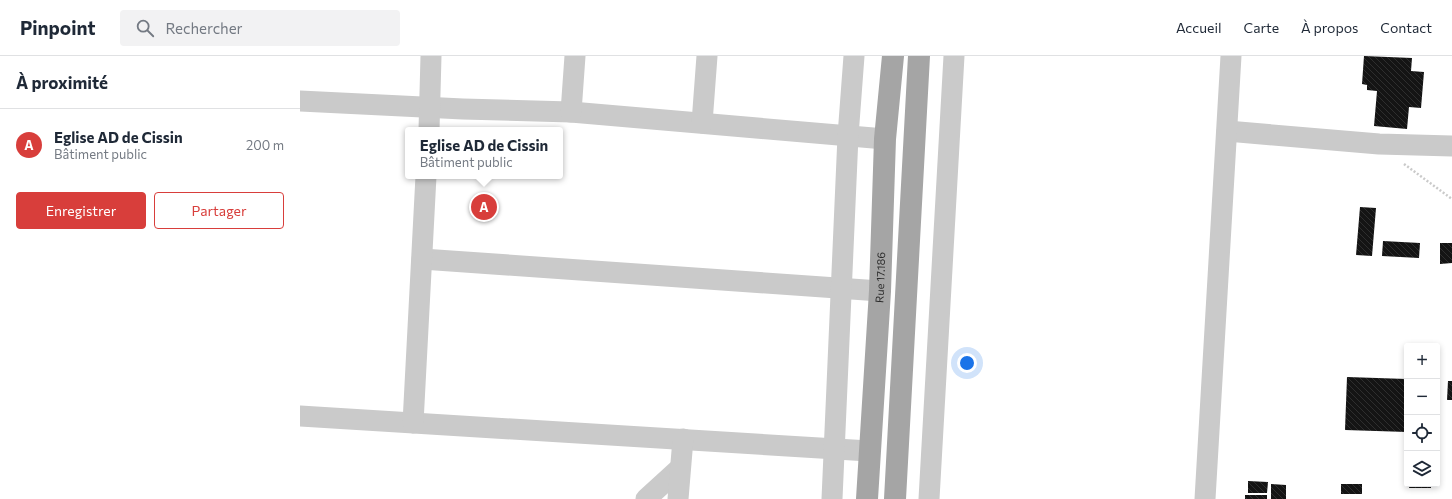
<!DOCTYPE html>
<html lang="fr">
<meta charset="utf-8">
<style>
body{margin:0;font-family:Commissioner,sans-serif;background:#f2f2f3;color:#1f2937}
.controls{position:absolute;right:12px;bottom:12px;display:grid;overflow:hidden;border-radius:4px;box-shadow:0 2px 6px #0003}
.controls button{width:36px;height:36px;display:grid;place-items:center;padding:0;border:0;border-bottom:1px solid #e0e1e3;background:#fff;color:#1f2937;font:20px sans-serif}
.you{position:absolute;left:667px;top:307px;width:14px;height:14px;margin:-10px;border:3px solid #fff;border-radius:50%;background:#1a73e8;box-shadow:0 0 0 6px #1a73e833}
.badge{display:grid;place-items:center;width:26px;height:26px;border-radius:50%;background:#d83e3b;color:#fff;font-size:13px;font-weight:700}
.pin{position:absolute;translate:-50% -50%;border:2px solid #fff;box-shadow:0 1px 4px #0006}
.popup{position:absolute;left:105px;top:71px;width:158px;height:52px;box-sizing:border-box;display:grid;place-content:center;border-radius:4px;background:#fff;filter:drop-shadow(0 1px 3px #0005);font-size:13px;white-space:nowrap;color:#747a83}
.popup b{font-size:15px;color:#1f2937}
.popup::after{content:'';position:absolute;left:50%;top:100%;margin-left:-8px;border:8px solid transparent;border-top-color:#fff}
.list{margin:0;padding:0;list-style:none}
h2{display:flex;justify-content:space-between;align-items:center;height:52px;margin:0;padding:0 16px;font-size:17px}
h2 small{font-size:13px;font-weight:400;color:#747a83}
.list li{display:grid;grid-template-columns:26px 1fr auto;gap:12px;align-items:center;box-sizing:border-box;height:72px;padding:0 16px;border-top:1px solid #e0e1e3}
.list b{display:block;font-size:15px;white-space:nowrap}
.list p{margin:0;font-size:13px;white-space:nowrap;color:#747a83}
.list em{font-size:13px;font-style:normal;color:#747a83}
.actions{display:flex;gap:8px;padding:12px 16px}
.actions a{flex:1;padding:9px 0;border:1px solid #d83e3b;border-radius:4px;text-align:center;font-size:14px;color:#d83e3b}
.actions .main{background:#d83e3b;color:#fff}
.icon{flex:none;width:22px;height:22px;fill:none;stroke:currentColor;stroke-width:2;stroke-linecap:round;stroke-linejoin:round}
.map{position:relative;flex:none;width:1152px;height:443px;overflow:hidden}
header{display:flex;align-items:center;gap:24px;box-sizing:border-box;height:56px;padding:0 20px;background:#fff;border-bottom:1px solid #e0e1e3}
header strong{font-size:19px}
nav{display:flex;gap:22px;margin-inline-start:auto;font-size:14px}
.search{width:280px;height:36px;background:#f2f2f3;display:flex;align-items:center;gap:10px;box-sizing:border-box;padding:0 14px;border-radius:4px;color:#747a83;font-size:15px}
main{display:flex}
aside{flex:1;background:#fff}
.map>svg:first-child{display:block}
.building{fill:url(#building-back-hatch)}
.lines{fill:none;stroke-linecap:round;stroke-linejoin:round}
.path{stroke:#cacaca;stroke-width:2.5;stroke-dasharray:2 2;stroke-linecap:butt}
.minor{stroke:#cacaca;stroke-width:21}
.major{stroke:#a5a5a5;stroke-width:22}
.labels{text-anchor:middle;stroke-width:4;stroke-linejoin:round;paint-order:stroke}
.street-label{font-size:11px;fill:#2d2d2d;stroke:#fff}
</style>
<header>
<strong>Pinpoint</strong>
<div class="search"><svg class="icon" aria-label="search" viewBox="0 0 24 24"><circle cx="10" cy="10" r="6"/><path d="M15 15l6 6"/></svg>Rechercher</div>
<nav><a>Accueil</a><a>Carte</a><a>À propos</a><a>Contact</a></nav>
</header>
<main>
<aside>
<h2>À proximité<small></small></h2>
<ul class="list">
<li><span class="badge">A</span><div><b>Eglise AD de Cissin</b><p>Bâtiment public</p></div><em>200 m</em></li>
</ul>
<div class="actions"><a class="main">Enregistrer</a><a>Partager</a></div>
</aside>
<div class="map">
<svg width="1152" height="443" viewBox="0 0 1152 443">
<defs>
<pattern id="building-back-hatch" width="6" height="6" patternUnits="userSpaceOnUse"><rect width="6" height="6" fill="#141414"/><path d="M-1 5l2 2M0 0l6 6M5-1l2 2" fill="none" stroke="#2e2e2e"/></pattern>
</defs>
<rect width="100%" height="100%" fill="#fff"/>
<g class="building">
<path d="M1064,0l48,2 -1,13 13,1 -3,36 -12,-1 -2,22 -33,-3 3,-35 -10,-1v-5l-5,-1z"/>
<path d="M1060,151l16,1 -4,48 -16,-1z"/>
<path d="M1083,185l37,2 -1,15 -37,-2z"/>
<path d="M1140,187h12v20l-12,1z"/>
<path d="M1047,321l60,2v53l-62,-2z"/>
<path d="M1148,325h4v19h-5z"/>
<path d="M948,425l20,1 -1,11h-19z"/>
<path d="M971,428l15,1v14h-15z"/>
<rect x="1041" y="428" width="21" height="10"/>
<rect x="1109" y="428" width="22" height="4"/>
<rect x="945" y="439" width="22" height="4"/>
</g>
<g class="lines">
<path class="path" d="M1104,108l48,35"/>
<g class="minor">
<path d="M0,45l163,8 108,3 314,27"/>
<path d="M271,56l4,-56"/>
<path d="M402,67l5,-67"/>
<path d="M129,74l2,-74"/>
<path d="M927,75l152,13 73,2"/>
<path d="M122,203l458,32"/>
<path d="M0,360l569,35"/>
<path d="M113,367l13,-247"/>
<path d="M346,443l34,-31"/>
<path d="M378,443l5,-60"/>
<path d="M532,443l16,-363 6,-80"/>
<path d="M629,443l25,-443"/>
<path d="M905,443l26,-443"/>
</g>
<g class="major">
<path id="s1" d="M567,443l13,-208 5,-152 8,-83"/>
<path d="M595,443l24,-443"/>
</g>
</g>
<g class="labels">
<g class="street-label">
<text dy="4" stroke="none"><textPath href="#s1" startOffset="222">Rue 17.186</textPath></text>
</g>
</g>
</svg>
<div class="controls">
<button>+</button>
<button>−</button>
<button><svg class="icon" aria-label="locate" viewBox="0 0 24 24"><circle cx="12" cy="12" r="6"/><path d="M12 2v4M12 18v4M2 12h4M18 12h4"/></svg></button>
<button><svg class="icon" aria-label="layers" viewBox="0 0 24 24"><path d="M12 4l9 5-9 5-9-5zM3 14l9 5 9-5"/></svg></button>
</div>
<div class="you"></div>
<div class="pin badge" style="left:184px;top:151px">A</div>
<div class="popup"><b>Eglise AD de Cissin</b>Bâtiment public</div>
</div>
</main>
